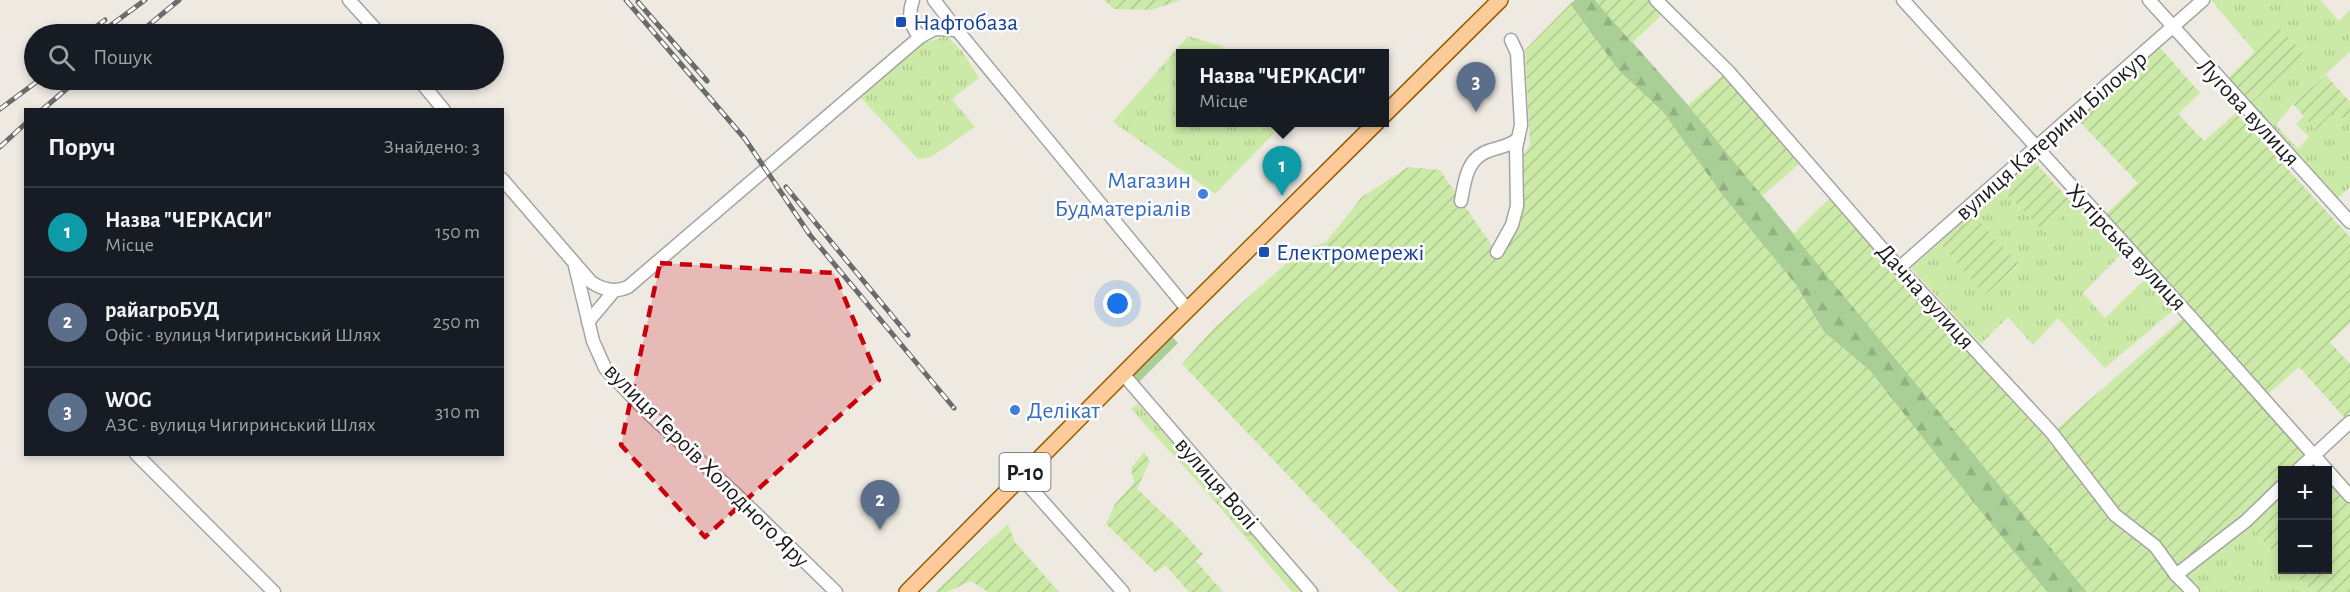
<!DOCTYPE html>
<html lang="uk">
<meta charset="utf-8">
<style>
body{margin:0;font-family:"Alegreya Sans",sans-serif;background:#242831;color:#f1f3f6}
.controls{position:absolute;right:18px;bottom:18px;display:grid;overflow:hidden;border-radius:0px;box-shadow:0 3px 9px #0003}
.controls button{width:54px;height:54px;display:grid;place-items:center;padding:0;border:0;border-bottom:2px solid #363941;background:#171b24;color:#f1f3f6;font:30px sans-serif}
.you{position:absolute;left:1118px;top:304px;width:21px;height:21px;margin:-15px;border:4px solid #fff;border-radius:50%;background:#1a73e8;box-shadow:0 0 0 9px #1a73e833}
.badge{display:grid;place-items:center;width:39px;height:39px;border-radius:50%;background:#db2777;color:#fff;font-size:20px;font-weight:700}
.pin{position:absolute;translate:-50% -50px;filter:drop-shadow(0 2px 3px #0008)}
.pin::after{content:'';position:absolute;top:32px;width:21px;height:18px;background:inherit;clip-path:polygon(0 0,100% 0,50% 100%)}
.popup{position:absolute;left:1176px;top:49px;width:213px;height:78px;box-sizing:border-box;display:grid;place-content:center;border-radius:0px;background:#171b24;filter:drop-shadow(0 2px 4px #0005);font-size:20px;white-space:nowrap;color:#9ea1a6}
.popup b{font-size:22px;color:#f1f3f6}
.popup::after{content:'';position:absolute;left:50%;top:100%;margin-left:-12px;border:12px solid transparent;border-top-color:#171b24}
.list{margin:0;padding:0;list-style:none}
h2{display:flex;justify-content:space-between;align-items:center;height:78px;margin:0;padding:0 24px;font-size:26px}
h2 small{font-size:20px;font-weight:400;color:#9ea1a6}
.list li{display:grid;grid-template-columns:39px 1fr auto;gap:18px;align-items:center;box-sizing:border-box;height:90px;padding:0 24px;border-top:2px solid #363941}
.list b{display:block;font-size:22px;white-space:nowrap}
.list p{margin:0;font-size:20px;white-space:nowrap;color:#9ea1a6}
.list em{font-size:20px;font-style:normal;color:#9ea1a6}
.icon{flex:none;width:33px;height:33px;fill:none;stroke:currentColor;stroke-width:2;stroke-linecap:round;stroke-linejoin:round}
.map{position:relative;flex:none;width:2350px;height:592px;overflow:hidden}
.search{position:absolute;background:#171b24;box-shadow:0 3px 9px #0003;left:24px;top:24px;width:480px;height:66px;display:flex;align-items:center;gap:15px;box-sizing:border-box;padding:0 21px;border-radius:33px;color:#9ea1a6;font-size:22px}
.panel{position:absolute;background:#171b24;box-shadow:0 3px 9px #0003;left:24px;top:108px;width:480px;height:348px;border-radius:0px}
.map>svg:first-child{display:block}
.grass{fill:url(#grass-tufts)}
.forest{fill:url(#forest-firs)}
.garden{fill:url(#garden-furrows)}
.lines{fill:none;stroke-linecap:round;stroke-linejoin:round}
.minor-casing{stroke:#a4a4a4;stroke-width:15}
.major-casing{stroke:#965b00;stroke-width:18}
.minor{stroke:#fff;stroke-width:12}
.major{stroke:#fdcb99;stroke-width:15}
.rail-casing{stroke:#6b6b6b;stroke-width:5}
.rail{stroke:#fff;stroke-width:3;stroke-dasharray:9;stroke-linecap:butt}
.marked{fill:#ca000d;fill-opacity:0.2;stroke:#ca000d;stroke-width:4.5;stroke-dasharray:12 8;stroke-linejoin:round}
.transit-dot{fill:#1a4fb4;stroke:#fff;stroke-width:2}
.shop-dot{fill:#3f7fe0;stroke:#fff;stroke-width:2}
.labels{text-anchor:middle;stroke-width:5;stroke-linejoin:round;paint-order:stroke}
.shield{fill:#fff;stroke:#616161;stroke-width:1.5}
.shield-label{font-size:22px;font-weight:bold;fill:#1d1d1d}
.transit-label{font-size:24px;fill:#164399;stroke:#fff;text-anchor:start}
.street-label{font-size:24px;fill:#1d1d1d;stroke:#fff}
.shop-label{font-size:24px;fill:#366cbe;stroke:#fff;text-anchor:end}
</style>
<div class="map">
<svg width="2350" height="592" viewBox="0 0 2350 592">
<defs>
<pattern id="grass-tufts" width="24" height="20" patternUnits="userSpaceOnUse" patternTransform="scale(1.5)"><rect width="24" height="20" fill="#cceaa7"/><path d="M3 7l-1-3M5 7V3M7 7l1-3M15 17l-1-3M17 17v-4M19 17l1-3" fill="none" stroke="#afc88f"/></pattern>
<pattern id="forest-firs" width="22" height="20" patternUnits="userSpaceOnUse" patternTransform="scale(1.5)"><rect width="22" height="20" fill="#aacf96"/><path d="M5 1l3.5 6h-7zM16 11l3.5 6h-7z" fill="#92b181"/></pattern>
<pattern id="garden-furrows" width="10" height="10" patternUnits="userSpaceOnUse" patternTransform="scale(1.5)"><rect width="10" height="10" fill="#cceaa7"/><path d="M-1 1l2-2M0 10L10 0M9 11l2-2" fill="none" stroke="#afc88f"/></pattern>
</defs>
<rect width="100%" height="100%" fill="#eeeae2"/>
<g class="grass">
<path d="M2211,0h109l19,21 11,-11v42l-57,52 -17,21 22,24 11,-12 -13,-13 8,-8 12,14 20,-21 14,17v61l-14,13 -86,-95 54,-52 -25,-25 -24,24z"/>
<path d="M947,36l15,15 17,27 -27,21 23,28 -44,30 -13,2 -57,-61 59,-54z"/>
<path d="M1188,36l33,10 9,7h-50v69l104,1 -69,71 -102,-72z"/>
<path d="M1999,186l73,21 9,-7 44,50 -42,43 22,25 44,-43 27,33 -71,60 -47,-50 -25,27 -25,-28 -27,27 -70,-76 28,-25 46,52 34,-30 -49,-53z"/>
<path d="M1149,394l172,198h-7l-168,-194z"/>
<path d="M1138,404l164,188h-10l-87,-102 -74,-81z"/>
<path d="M2246,521l36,40v9h9l21,22h-119l-17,-17z"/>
</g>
<g class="forest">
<path d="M1575,0h20l93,105 399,487h-40l-70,-85 -107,-136 -46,-39 -28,-47 -73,-89 -61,-85 -43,-40 -49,-67z"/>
<path d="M1169,333l9,10 -41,41 -9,-11z"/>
</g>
<g class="garden">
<path d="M1104,0h77l-30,10 -37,-1z"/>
<path d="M1595,0h61l10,11 -34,32z"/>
<path d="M1570,4l49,67 43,40 61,85 73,89 28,47 46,39 107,136 70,85h-648l-217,-228 33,-37 85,-76 26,-9 36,-45 46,-30 32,3 59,86 19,-34 2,-63 10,-14 -5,-95z"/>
<path d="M2279,28l25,25 -54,52 -24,-25z"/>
<path d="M2156,43l44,50 -22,21 26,27 32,-28 114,124v86l-20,19 20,22v48l-6,5 -45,-50 -31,27 -162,-180 32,-31 -62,-65z"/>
<path d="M1728,71l77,88 -43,37 -74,-91z"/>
<path d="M2326,75l24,27v24l-15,-16 -19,20 -23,-26z"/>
<path d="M2030,157l44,48 -29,28 -46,-47z"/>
<path d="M1835,193l64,75 153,165 136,-119 162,182v96h-38l-21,-22h37v-100h-46v91l-36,-39 -69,53 15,17h-105l-294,-358z"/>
<path d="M1970,212l49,52 -34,31 -46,-52z"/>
<path d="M1144,452l6,9 -13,28 41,38 25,27 -7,7 27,31h-34l-23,-26 -11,6 -49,-48 9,-20 19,-21 -3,-15z"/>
<path d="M1008,524l7,18 44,50h-71l-17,-11 -24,11h-12z"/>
</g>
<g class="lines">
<g class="minor-casing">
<g id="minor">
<path d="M349,0l31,34"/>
<path d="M913,0c-5,13 -3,26 7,37"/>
<path d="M934,0l23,30 231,280"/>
<path d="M1656,0l72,71 171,197 153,165 63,82 40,31 21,29 17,17"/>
<path d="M1903,0l285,314 162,182"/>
<path d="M2149,0l201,222"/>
<path d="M419,80l25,30"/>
<path d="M502,179l89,103c12,8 24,11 37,5l292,-250 15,-8 22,1"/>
<path d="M1461,201c4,-22 6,-44 30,-51 12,-4 16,-3 27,-11"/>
<path d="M1497,252l15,-27 5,-19 -1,-58 5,-23 -4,-72 -6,-13"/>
<path d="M575,266l18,75 12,27 39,41 97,90 95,93"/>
<path d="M1899,268l304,-268"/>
<path d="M588,322l26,-31"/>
<path d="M1123,374l188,218"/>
<path d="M136,454l138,138"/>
<path d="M2298,470l52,-48"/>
<path d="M1021,477l102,115"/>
<path d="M2176,575l70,-54 36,-35"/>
</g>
</g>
<g class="major-casing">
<g id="major">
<path d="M1384,115l116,-115"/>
<path d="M907,592l237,-239 233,-231"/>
</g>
</g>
<use href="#minor" class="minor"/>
<use href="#major" class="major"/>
<g class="rail-casing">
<g id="rail">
<path d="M626,0l119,139 65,96 144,173"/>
<path d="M638,2l69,79"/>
<path d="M86,34l19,-14"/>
<path d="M99,34l46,-34"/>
<path d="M138,34l41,-34"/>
<path d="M0,109l39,-29"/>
<path d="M42,110l35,-30"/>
<path d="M0,147l26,-24"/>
<path d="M786,187l122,148"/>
</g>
</g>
<use href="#rail" class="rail"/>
</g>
<path class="marked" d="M660,263l174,10 45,107 -174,157 -84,-92z"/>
<g class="transit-dot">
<rect x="895" y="16" width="12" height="12" rx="3"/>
<rect x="1258" y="246" width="12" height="12" rx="3"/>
</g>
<g class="shop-dot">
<circle cx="1203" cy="194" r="6"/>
<circle cx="1015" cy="410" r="6"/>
</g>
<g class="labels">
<rect class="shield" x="999.5" y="453" width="51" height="38" rx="4.5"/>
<g class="shield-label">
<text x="1025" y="480">Р-10</text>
</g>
<g class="transit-label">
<text x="913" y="30">Нафтобаза</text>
<text x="1276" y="260">Електромережі</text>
</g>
<g class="street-label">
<text transform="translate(2249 112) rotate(47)" y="8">Лугова вулиця</text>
<text transform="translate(2051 135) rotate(-41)" y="8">вулиця Катерини Білокур</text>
<text transform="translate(2127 247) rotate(47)" y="8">Хутірська вулиця</text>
<text transform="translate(1926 296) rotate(48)" y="8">Дачна вулиця</text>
<text transform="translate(707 465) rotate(45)" y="8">вулиця Героїв Холодного Яру</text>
<text transform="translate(1217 483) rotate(49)" y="8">вулиця Волі</text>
</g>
<g class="shop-label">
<text x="1191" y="188">Магазин<tspan x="1191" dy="28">Будматеріалів</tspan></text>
<text x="1027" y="418" text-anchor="start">Делікат</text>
</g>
</g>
</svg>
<div class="controls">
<button>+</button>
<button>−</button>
</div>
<div class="you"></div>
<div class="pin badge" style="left:1282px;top:196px;background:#0f9aa8">1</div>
<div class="popup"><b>Назва &quot;ЧЕРКАСИ&quot;</b>Місце</div>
<div class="pin badge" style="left:880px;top:530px;background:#5c6f8a">2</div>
<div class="pin badge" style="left:1476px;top:112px;background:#5c6f8a">3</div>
<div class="search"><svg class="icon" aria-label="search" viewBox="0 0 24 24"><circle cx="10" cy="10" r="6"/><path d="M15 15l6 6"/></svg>Пошук</div>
<section class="panel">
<h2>Поруч<small>Знайдено: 3</small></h2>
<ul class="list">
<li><span class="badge" style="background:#0f9aa8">1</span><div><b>Назва &quot;ЧЕРКАСИ&quot;</b><p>Місце</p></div><em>150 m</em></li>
<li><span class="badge" style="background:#5c6f8a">2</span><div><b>райагроБУД</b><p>Офіс · вулиця Чигиринський Шлях</p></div><em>250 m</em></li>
<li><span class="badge" style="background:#5c6f8a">3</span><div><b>WOG</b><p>АЗС · вулиця Чигиринський Шлях</p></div><em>310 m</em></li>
</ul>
</section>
</div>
